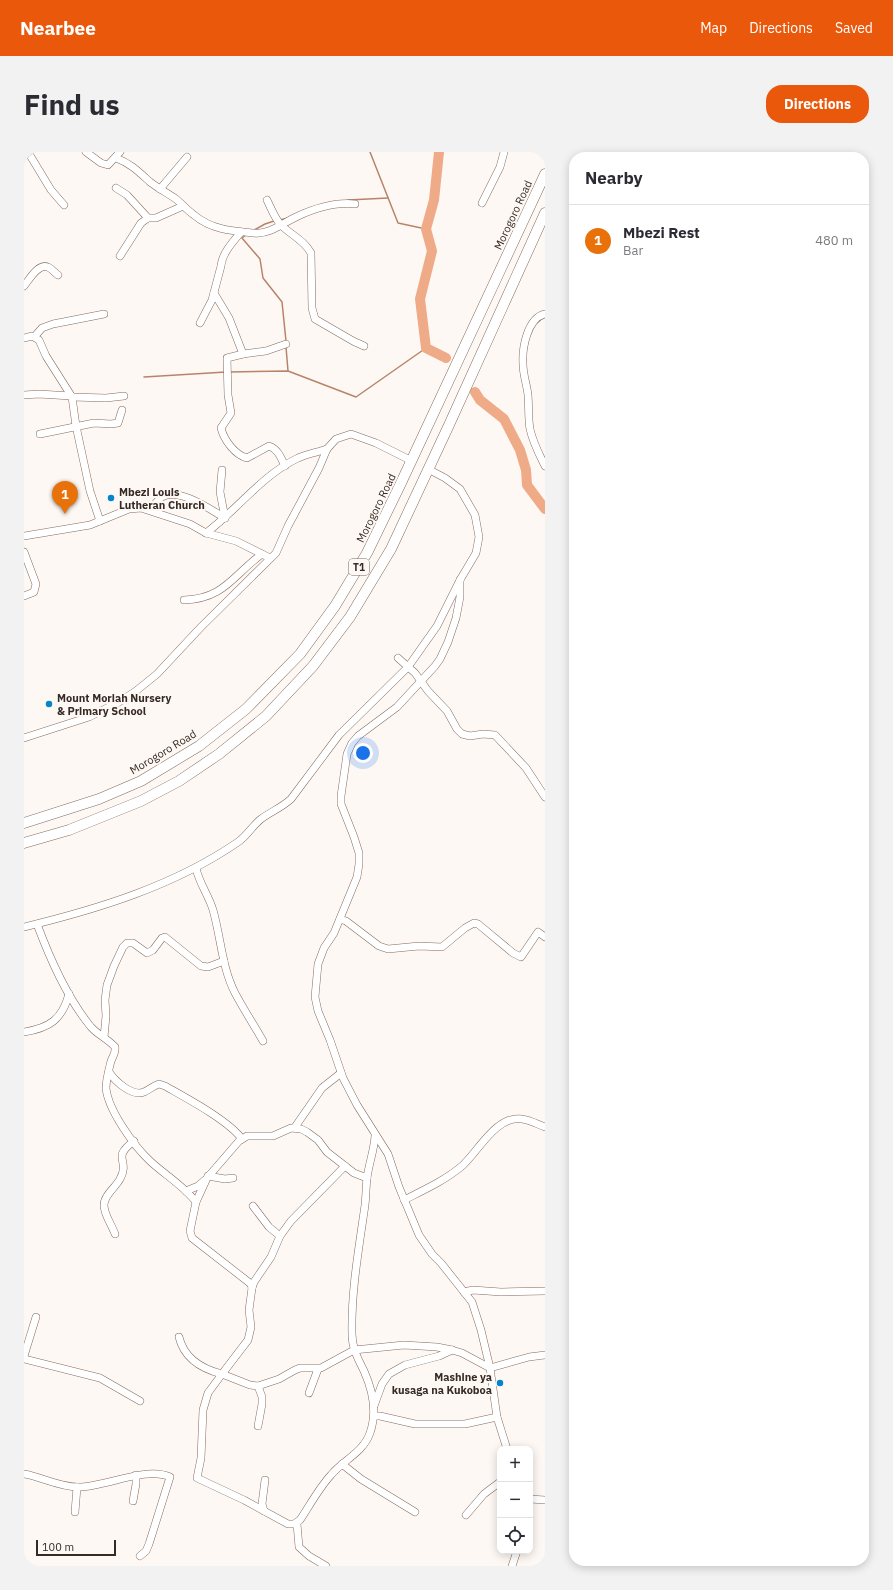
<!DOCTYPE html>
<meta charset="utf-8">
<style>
body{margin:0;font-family:"IBM Plex Sans",sans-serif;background:#f2f2f3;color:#2b2b33}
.controls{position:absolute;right:12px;bottom:12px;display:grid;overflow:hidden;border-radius:8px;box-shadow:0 2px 10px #0003}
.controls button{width:36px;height:36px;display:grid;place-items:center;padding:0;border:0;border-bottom:1px solid #e1e1e2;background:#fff;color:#2b2b33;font:20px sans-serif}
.scale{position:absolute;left:12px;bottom:10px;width:80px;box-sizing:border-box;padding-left:4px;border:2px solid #352a24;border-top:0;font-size:11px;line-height:14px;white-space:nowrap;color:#352a24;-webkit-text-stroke:3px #fef8f5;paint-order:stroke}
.you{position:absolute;left:339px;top:601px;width:14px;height:14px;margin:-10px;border:3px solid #fff;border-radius:50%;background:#1a73e8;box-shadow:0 0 0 6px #1a73e833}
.badge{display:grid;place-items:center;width:26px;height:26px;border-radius:50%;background:#ea580c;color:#fff;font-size:13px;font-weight:700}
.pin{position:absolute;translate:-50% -33px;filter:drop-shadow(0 1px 2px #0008)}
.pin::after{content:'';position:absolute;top:21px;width:14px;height:12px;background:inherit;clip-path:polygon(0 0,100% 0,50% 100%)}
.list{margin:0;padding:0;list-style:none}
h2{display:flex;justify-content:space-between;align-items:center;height:52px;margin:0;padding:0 16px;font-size:17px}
h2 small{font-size:13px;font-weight:400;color:#7c7c81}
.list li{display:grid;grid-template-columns:26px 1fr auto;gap:12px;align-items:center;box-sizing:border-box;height:72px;padding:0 16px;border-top:1px solid #e1e1e2}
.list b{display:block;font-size:15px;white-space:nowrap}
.list p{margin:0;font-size:13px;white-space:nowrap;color:#7c7c81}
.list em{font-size:13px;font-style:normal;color:#7c7c81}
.icon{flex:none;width:22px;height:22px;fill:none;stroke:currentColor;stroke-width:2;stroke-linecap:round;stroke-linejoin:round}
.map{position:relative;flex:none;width:521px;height:1414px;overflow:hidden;border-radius:16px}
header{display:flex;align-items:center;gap:24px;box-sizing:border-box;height:56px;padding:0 20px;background:#ea580c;color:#fff}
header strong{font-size:19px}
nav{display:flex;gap:22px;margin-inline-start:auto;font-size:14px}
.intro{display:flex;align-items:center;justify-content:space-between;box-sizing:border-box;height:96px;padding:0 24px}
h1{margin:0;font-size:28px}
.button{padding:10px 18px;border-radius:16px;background:#ea580c;color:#fff;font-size:14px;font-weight:700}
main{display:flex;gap:24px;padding:0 24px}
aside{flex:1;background:#fff;border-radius:16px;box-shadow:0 2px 10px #0003}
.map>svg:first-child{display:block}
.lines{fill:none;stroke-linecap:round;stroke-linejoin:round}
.stream{stroke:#b78469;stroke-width:1.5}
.river{stroke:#efaa87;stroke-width:10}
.minor-casing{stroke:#856b5e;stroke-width:8}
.highway-casing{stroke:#856b5e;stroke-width:11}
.minor{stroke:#fff;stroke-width:7}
.highway{stroke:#fff;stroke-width:10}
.poi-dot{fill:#0385cc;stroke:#fef8f5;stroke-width:1.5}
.labels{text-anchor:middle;stroke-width:4;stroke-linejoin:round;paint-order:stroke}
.shield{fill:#fef8f5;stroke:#716863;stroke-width:1}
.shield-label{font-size:10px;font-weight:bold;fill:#352a24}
.street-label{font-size:11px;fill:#352a24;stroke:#fef8f5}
.poi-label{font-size:11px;font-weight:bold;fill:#352a24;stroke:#fef8f5;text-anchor:start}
</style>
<header>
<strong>Nearbee</strong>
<nav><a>Map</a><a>Directions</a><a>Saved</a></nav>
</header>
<div class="intro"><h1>Find us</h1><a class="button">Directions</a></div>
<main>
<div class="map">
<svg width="521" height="1414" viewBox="0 0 521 1414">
<rect width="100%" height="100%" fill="#fef8f5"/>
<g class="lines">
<g class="stream">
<path d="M346,0l28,71 28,6"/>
<path d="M324,48l40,-2"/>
<path d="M256,68l8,-2"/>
<path d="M230,78l11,-6 9,-3"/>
<path d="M222,83l-4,3 18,21 3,19 19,24 4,39"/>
<path d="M262,195l2,24"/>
<path d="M205,220l59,-1 68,26 70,-49"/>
<path d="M120,225l82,-5"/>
</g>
<g class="river">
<path d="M415,0l-5,48 -8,29 6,22 -12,48 6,49 20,10"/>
<path d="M451,240l5,8 24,19 16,31 6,20 1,15 18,24"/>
</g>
<g class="minor-casing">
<g id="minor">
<path d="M4,0l23,38 13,15"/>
<path d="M62,0l15,11 7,2 12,-13"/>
<path d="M92,6c14,5 23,14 34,24 8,6 17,11 26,17 6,5 11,11 18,16 18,15 38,16 60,18 15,2 29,-10 42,-16 17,-8 40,-15 59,-13"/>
<path d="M92,36l11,7 21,23h8l27,-12"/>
<path d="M136,37l27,-32"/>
<path d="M243,48c4,8 8,19 14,25 10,10 23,15 30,28l1,55 3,11 38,22 11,5"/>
<path d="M458,51l18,-36 4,-15"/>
<path d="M96,104l21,-33 7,-5"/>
<path d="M0,134c5,-6 14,-23 24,-19 4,2 7,6 10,8"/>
<path d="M190,141l15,25 14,36"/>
<path d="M521,162c-18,4 -23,35 -22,50 0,11 4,21 5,31 1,11 0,23 2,34 3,14 9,25 15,37"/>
<path d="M176,171l12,-23 9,-34c1,-13 12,-24 20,-34"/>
<path d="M11,184l7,-8 11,-4 51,-10"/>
<path d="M0,186l8,-2 7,4 7,16 26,41 4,29 14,65 10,30"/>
<path d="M0,243l15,-1 32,2"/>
<path d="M48,245l34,1 18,-2"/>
<path d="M16,282l54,-11 17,1 7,-1 4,-13"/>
<path d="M261,314c-4,-8 -7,-17 -16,-20l-22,12c-12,-3 -23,-18 -26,-30l10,-15 -3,-18 -1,-37 16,-4 23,-3 20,-7"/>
<path d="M198,318l-2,22 5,26"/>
<path d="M126,358c3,-4 8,-10 12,-13 17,-10 49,13 63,21"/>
<path d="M182,381c31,-23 56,-58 92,-75 9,-4 20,-6 29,-9"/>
<path d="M0,384l66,-11 39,-16 12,-1 49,16 16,9 30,8 34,17"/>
<path d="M0,400l12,32 -2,8 -10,4"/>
<path d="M436,428v17l-4,21 -8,24 -8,17 -5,7 -38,41 -39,29 -6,7 -5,11 -6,42v8l13,33 5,16v11l-2,13 -23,56 -10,15 -6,16 -3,33 3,14 12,29 13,38 14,27 31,49 11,33 20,48 13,19 9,9 31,39 9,28 9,38 7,49 10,32"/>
<path d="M160,448c40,-1 49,-25 78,-46"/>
<path d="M374,506l17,15 13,18 19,20 10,18 5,5 8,2 13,-2 12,1 31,33 19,29"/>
<path d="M0,586l65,-21 30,-15 17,-11 21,-17 44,-47 75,-74 12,-27 31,-58 8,-19 9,-10 15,-5 25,9 36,18"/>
<path d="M172,716c3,15 13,28 17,42 8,28 9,58 22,83 9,17 19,32 28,48"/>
<path d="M316,767l6,2 33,25 9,3 31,-3 23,1 23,-19 9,-5 4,1 35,29 8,4 17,-25 7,5"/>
<path d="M13,772c13,35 30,74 54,103 7,8 17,12 24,20 1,5 -2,9 -4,14 -2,8 -5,19 -5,27 2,22 28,58 44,73 15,14 34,25 46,41l-6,29 2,7 59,46 1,4 -3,22 2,17 -3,13 -26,34c-20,-5 -38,-16 -43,-37"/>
<path d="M0,775c74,-18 150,-41 214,-85 9,-6 14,-16 23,-23 11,-8 20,-11 30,-20l48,-64 69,-68 29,-41 23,-46 16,-27 3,-16 -4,-22 -15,-26 -15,-11 -17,-9"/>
<path d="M0,880c25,-4 38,-12 45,-38"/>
<path d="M80,885l2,-21 -1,-16 2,-15 7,-19 9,-19 4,-4h6l14,10 6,-3 9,-12 3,-1 36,29 7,1 16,-6"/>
<path d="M85,920c6,9 23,25 35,20 5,-2 9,-6 15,-8l6,2c21,12 63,34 77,53"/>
<path d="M271,975l27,-39 19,-15"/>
<path d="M351,984c-1,15 -6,27 -8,42 -1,9 -1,18 -2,27 -6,43 -14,86 -13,129 0,14 6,25 12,37 9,20 13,42 6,62 -7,20 -27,27 -39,42 -12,13 -21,30 -31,45l-6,4h-6l-44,-24 -47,-22 4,-20 2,-48 5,-17 14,-19 28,11 8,1 21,-7 16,-9 5,-2h21l33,-18 50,-5 33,2 15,3 10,3 28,15 39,-11 16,-2"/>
<path d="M184,1024l17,3 8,-1"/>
<path d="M162,1039l12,-5 7,-6"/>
<path d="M380,1048c20,-10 40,-19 58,-34 16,-14 34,-51 60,-47 8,1 15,5 23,8"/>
<path d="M172,1050l11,-24 32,-37 8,-5h26l18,-8 10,1 6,3 11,8 9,12 27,21 13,5"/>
<path d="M229,1054l16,21 11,9"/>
<path d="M91,1082c-3,-9 -11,-19 -11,-29 0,-10 12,-18 16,-26 11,-20 -10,-20 14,-38"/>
<path d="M228,1136l2,-6 17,-25 9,-21 11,-15 54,-55"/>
<path d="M440,1140l9,-2 28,2 44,-1"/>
<path d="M0,1204l12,-39"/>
<path d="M0,1207l76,19 40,23"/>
<path d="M285,1241l9,-24"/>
<path d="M350,1254l8,-22 7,-10 16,-9 34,-9 13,-6"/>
<path d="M350,1264h6l35,8h50l32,-7"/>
<path d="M234,1274l4,-22v-7l-4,-11"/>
<path d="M318,1312l19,15 54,33"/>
<path d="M0,1322c18,3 35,13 54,13 28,0 67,-21 92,-10l-21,67 -3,7 -6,5"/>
<path d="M506,1347l15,1"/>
<path d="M109,1349l3,-17v-9"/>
<path d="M240,1359l-2,-7 3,-24"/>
<path d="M51,1360l2,-25"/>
<path d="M442,1363l18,-21 16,-12"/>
<path d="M273,1372l2,23 10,9 17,10"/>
<path d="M488,1414l5,-15"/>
</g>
</g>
<g class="highway-casing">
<g id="highway">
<path d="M0,671l75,-24 42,-18 58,-35 47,-37 54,-55 35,-48 32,-53 34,-70 144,-309"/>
<path d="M0,691l45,-13 72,-29 38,-20 40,-27 47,-38 47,-50 37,-49 41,-68 58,-124 96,-212"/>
</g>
</g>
<use href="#minor" class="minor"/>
<use href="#highway" class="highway"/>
</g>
<g class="poi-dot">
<circle cx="87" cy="346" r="4"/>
<circle cx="25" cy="552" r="4"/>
<circle cx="476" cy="1231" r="4"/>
</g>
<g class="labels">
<rect class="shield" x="325" y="407" width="20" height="16" rx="3"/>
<g class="shield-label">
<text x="335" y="419">T1</text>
</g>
<g class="street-label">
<text transform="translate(489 63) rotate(-65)" y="4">Morogoro Road</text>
<text transform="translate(352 356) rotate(-64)" y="4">Morogoro Road</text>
<text transform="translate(139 600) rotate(-31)" y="4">Morogoro Road</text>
</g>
<g class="poi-label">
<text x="95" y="344">Mbezi Louis<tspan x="95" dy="13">Lutheran Church</tspan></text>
<text x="33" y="550">Mount Moriah Nursery<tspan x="33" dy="13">&amp; Primary School</tspan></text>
<text x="468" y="1229" text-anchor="end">Mashine ya<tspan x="468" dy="13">kusaga na Kukoboa</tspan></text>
</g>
</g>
</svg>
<div class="controls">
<button>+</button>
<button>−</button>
<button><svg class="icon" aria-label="locate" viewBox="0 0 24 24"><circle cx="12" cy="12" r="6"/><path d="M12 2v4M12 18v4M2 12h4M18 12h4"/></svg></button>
</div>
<div class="scale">100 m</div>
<div class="you"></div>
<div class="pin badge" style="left:41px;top:362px;background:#e8710a">1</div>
</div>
<aside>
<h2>Nearby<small></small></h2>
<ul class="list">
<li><span class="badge" style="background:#e8710a">1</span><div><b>Mbezi Rest</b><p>Bar</p></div><em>480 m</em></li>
</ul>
</aside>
</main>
